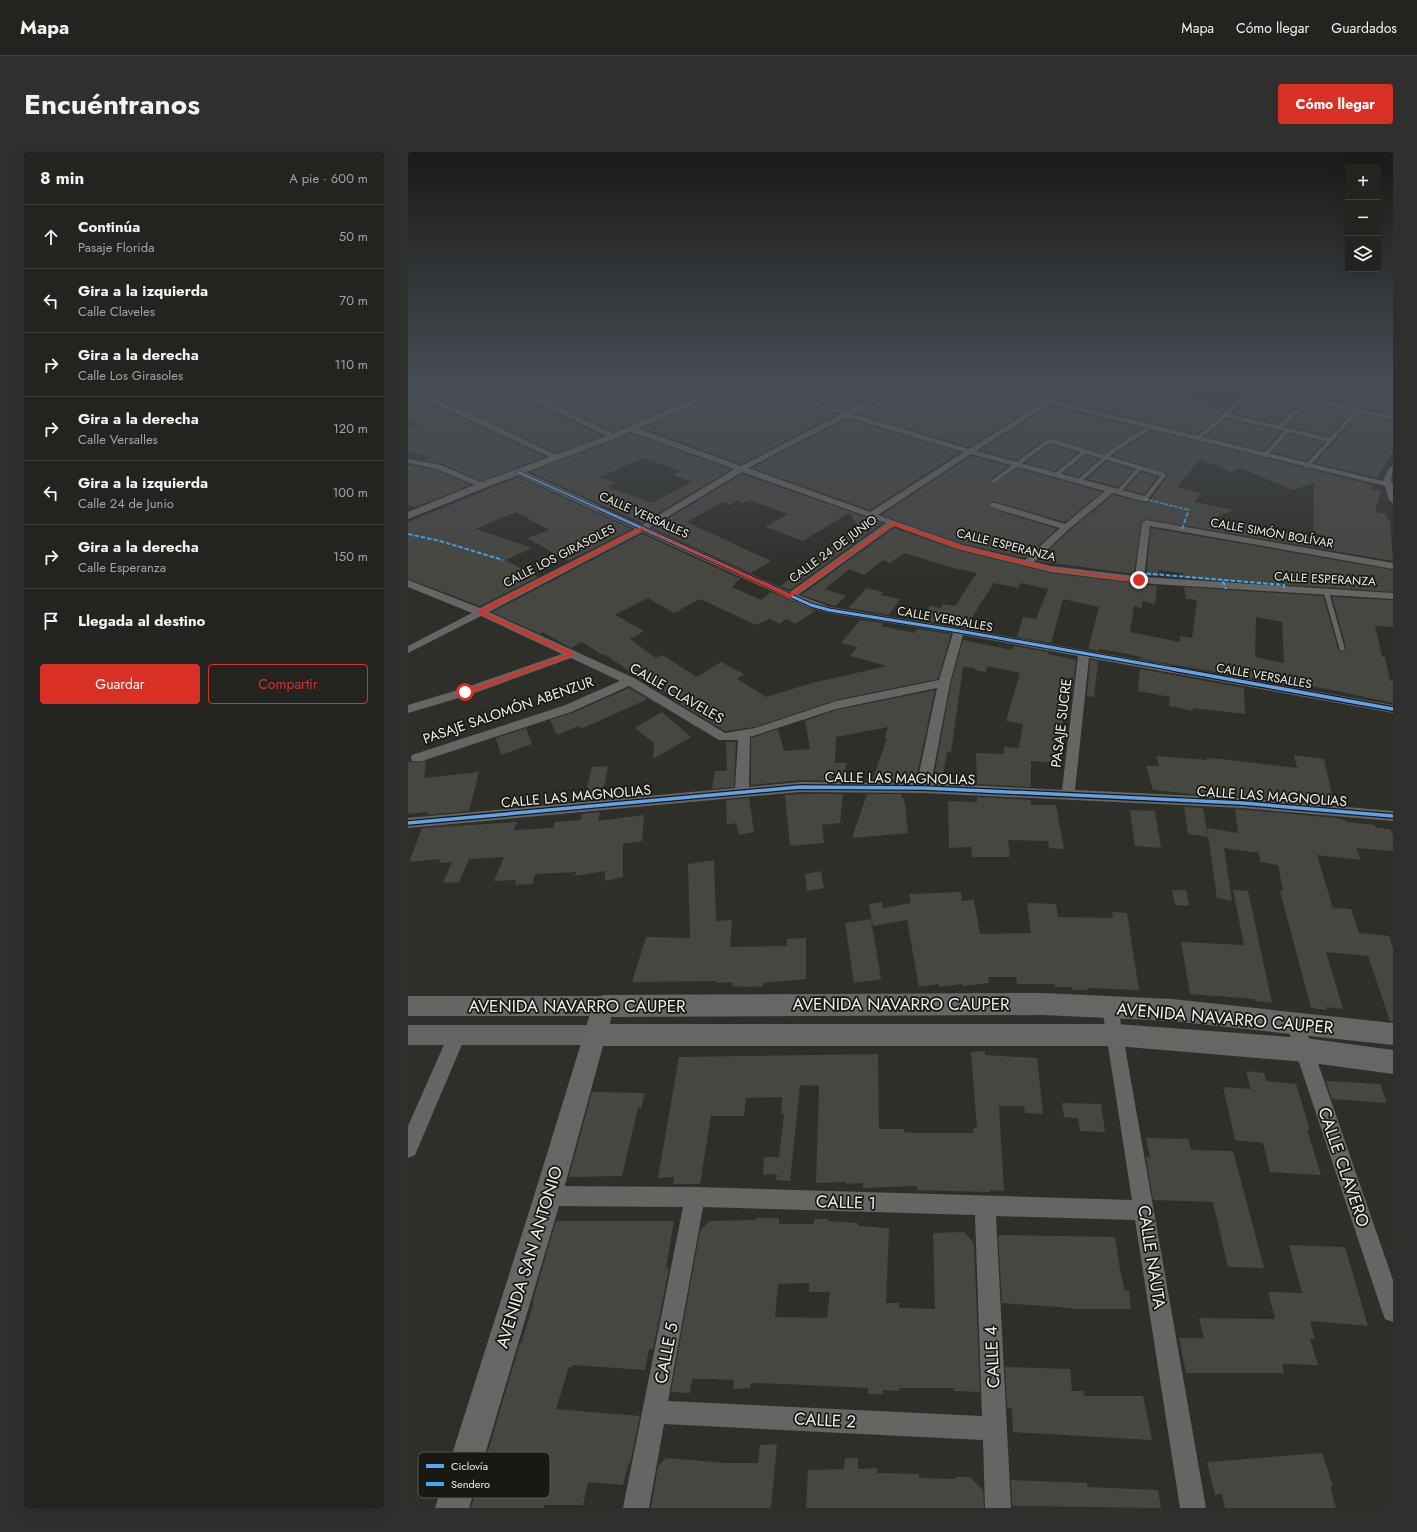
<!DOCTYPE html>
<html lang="es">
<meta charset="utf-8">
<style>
body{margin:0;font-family:Jost,sans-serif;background:#2f2f2d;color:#f1f3f6}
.controls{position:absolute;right:12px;top:12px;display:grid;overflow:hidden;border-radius:4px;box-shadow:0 4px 16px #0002}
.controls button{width:36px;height:36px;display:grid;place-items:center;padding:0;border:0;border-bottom:1px solid #40403e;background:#232320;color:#f1f3f6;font:20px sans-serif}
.stop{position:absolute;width:12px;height:12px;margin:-9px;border:3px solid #d93025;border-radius:50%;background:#fff}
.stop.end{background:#d93025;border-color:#fff;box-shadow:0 1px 4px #0008}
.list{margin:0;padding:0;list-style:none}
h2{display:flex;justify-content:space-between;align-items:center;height:52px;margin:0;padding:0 16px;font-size:17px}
h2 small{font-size:13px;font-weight:400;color:#a3a4a5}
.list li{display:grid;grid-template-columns:26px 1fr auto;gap:12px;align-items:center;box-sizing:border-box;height:64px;padding:0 16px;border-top:1px solid #40403e}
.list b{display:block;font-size:15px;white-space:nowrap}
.list p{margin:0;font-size:13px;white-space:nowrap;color:#a3a4a5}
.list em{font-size:13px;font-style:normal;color:#a3a4a5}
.actions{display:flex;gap:8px;padding:12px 16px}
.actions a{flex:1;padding:9px 0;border:1px solid #d93025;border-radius:4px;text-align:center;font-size:14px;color:#d93025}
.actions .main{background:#d93025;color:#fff}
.icon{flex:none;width:22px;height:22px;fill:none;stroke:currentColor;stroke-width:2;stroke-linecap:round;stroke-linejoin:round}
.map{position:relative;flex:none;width:985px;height:1356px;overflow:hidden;border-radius:4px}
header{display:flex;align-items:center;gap:24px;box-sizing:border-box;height:56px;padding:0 20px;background:#232320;border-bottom:1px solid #40403e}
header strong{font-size:19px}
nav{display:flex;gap:22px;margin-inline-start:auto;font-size:14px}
.intro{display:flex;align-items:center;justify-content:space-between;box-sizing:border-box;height:96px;padding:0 24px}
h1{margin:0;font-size:28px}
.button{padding:10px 18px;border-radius:4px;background:#d93025;color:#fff;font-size:14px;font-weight:700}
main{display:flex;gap:24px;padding:0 24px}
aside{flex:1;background:#232320;border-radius:4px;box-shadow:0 4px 16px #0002}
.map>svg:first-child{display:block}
.building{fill:#474742;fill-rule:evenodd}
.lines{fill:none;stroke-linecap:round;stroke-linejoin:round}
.service-far1{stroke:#666565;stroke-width:4}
.service{stroke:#666565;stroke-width:5}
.minor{fill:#666565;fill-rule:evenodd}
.tertiary{fill:#666565;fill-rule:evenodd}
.secondary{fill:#676666;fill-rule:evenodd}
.quiet-far1{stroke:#3fa9f5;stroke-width:1.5;stroke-dasharray:3.5 1.5;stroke-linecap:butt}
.quiet{stroke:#3fa9f5;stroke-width:2;stroke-dasharray:4.5 2;stroke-linecap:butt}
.cycleway-far2-casing{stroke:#191914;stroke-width:3.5}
.cycleway-far1-casing{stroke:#191914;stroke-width:5}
.cycleway-casing{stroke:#191914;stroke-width:6}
.cycleway-far2{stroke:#60a3ed;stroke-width:2}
.cycleway-far1{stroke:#60a3ed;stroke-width:3}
.cycleway{stroke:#60a3ed;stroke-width:3.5}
.route{fill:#d93025}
.labels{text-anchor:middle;stroke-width:3.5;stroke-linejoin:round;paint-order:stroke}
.far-street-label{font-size:12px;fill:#eeeee7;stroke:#191914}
.street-label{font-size:14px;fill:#eeeee7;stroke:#191914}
.near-street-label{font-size:17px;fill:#eeeee7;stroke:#191914}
.key{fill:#191914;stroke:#595953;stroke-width:1}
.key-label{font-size:11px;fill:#eeeee7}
</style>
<header>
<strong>Mapa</strong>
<nav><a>Mapa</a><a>Cómo llegar</a><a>Guardados</a></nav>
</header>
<div class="intro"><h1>Encuéntranos</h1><a class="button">Cómo llegar</a></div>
<main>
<aside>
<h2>8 min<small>A pie · 600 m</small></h2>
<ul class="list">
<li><svg class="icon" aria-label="ahead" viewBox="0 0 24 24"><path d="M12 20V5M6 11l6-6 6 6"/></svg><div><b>Continúa</b><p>Pasaje Florida</p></div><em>50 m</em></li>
<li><svg class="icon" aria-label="left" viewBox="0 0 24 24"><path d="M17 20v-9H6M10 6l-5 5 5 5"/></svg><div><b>Gira a la izquierda</b><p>Calle Claveles</p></div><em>70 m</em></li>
<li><svg class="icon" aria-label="right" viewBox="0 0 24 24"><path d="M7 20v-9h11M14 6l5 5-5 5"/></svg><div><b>Gira a la derecha</b><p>Calle Los Girasoles</p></div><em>110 m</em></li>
<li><svg class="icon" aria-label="right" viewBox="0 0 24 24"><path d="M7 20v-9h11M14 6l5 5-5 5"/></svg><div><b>Gira a la derecha</b><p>Calle Versalles</p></div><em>120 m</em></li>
<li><svg class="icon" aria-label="left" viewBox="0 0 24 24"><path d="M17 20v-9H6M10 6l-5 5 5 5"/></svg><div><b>Gira a la izquierda</b><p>Calle 24 de Junio</p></div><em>100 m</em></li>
<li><svg class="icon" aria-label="right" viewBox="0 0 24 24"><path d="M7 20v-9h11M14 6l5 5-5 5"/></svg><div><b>Gira a la derecha</b><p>Calle Esperanza</p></div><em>150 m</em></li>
<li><svg class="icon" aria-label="arrive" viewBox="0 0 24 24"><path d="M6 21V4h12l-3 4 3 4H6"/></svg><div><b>Llegada al destino</b></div></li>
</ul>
<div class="actions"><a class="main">Guardar</a><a>Compartir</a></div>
</aside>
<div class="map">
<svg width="985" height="1356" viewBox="0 0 985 1356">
<rect width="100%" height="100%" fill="#2f2f2a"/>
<g class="building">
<path d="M8,235h92l11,8 83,41 -46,17 -88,-42 -57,-22z"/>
<path d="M136,235h76l52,19 -59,26 -80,-39z"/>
<path d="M224,235h87l-39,16z"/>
<path d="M325,235h21l1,1 82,26 -96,50 -99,-36z"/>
<path d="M360,235h125l-47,23z"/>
<path d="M495,235h83l2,2 51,14 -70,44 -112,-33z"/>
<path d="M594,235h63l-18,10z"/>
<path d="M667,235h130l-17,11 39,11 -30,25 -139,-34z"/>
<path d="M859,235h118l8,1v26z"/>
<path d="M853,240l42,9 -25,23 -45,-11z"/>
<path d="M0,243l52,22 85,40 -64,24 -39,-17 -18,-4 7,-2 -23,-7v-21l13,-5 -13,-7z"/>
<path d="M903,251l40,9 -22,24 -43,-10z"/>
<path d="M642,254l92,22 -37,26 -54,-16 -6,1 -29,21 -36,-10z"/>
<path d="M951,262l34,7v30l-16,27 -62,-15z"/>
<path d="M439,267l113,33 -90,58 -118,-42z"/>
<path d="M818,267l52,12 3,1 -17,19 -59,-15z"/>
<path d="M744,278l221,55 -3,4 11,2 -6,21 11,2 2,7h2l3,40 -247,-42 -5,4 -7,51 -97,-13 33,-31 43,-35 32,8 5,-3 17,-23v-4l-54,-17zM792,307l31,13 9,-4 53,22 21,-7 -1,48 18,10 -1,1 -113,-25 16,-7 -39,-8 7,-9 -24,-6z"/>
<path d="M223,282l101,35 -90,54 -112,-51zM236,306l36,13 -7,4 19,7 -40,21 -45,-16 9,-4 -16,-6z"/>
<path d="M881,282l35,8 -17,19 -35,-9z"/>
<path d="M641,293h2l27,8 -22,18 -31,-8z"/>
<path d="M678,303l13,4 -21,18 -14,-4z"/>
<path d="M563,304l38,10 -17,12 -1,4 2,2 24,-16 85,24 -37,30 -69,-20h-7l1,6 67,21 -32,29 -62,-14 -82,-29z"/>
<path d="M699,309l27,9 -16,17 -31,-8z"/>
<path d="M3,313l25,5 35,15 -56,22 -7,-2v-39z"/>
<path d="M733,320l17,5 -14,17 -19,-5z"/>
<path d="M334,322l141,49 -93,67 -10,-4 79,-59 -10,-14 -46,28 -38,-14 23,-13 -39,-14 -6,3 -6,-2 -7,4 -7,-3 -36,20 84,39 -20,12 -99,-45z"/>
<path d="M110,325l114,52 -64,32 -41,-23 22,-8 -33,-18 -40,17 56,19 -27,12 33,17 -58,29 -72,-27v-57z"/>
<path d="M486,376l63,22 94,23 106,13 -2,18 -12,-3 -2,7 -7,-2 -4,26 50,10v-6l12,2 5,-38 -11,-1 -2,-12 139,9 15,53 3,3 4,-2 1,-3 -14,-50 61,3v27l-18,-1 7,30 3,1 5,23 3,1v22l-66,-14 -25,-4v2l-161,-28v-2l-13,-3 -29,-5v2l-11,-2 11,-42 -36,-8 -12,44 -34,-6 6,-20 13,2 12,-30 -27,-6 -3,5 -24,-5 -29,45 -44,-8 9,-14 11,2 2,-4 12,2 22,-33 -24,-5 -48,-15 -15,10 -7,-3 -19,15 -15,-6 -24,20 21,7 -11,10 -34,-11zM848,465l26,5 2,41 -29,-6z"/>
<path d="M743,376l242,42v22l-209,-14 -1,-5 -24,-3 -1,6h-12z"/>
<path d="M234,382l99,45 -7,4 2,1 -4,3 29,13 10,-8 44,19 -20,13 -9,-5 -6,5 -11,-5 -13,6 -56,-26 -26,14 -26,-15 -33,17 29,16 -14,8 26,19 6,-3 35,22 24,-15 23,12 -7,5 29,18 46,-14 75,-17 -37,-10 7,-9 -16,-4 19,-23 23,3 -2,3 33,7 3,-4 34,5 -13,45 -102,21 -81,27 -30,4 -51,-31 -5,-10 -7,3 -58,-39 -2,1 -20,-13 -11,6 -29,-16 -2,2 -48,-22z"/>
<path d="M459,436l16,4 -3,3 20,4 -11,16 -41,-7z"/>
<path d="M555,488l49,10 2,-4 34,6v2l28,6 -4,33h-3l-15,70 -23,-2v26l-54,-3 -1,-31 28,1v-7l15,1 4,-24 -17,-3 14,-48 -32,-7 -2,6 -11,-2v-2l-12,-1 -12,85h-4l-5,30h-9l18,-99z"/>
<path d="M682,508l8,1 -4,36 -7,-1z"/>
<path d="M732,517l104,19 1,26 -52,-6v3l-24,-5 1,-9 -32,-6z"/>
<path d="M221,536l19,11 -67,30 -2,-3 -22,9 -7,-15 22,-7z"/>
<path d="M527,538l-19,90 -44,1 15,-43h-2l3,-11 -52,10 -1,26h11l-2,18 -44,-1 -49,5v-47l27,-9 6,22 26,-2 -5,-28 31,-11z"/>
<path d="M254,560l29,25 -38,22 1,-16 -19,-15z"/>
<path d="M118,576l6,16 -31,11 -5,-17z"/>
<path d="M318,590h10l-2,45 -22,2 3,-18h12z"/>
<path d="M886,603l30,4 10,45 -133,-11v2l-48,-5 -7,-24h13l-3,-10 51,4 -1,-2 15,1 76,9z"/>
<path d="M18,609l-2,17 55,-6 -10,39 -42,4 1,-3 -20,2v-52z"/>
<path d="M200,614l-6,33 -18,1 8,-33z"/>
<path d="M392,642h43l-3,29 -18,2 2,18 -34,3 -5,-51z"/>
<path d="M459,642h34l4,9 3,30 -56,5z"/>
<path d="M569,645l54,3v5h25l8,44 -15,-1 -1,-7 -40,-1 2,17h-38l-1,-10 -22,1 -1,-47 29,1z"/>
<path d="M341,646l5,34 -15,3 -3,-12 -9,2 -1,-25z"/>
<path d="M776,655l19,1 5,29 -20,-3z"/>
<path d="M827,657l102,9 1,1 7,1 1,2 28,3 2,3 14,1 3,6v16l-37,-3 5,12 -44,-5 16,53 18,1 8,24 30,3 4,12v73h-3l-22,-65 -42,-4 17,57 -17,-2 1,3 -16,-2 -31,-117h3l-5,-26 -18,-3 -1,-9 -35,-5 8,53 -15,-3 -10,-70 31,5z"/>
<path d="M722,658l25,1 6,37 -26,-2z"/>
<path d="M192,660l-2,9 46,-6 -2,26 -19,3v33l-18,4v-10l-30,5 1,-4 -41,2 -3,10 -17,1 1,-5 -22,1 10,-24 -35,2 -10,23 -16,1 9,-21 -13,1 2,-4 -32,3 13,-34 95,-6 -3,8 39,-2 2,-6 25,-2 2,-6z"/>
<path d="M306,708l2,61 16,-1 -2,27 57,-1v-7l19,-1v41l-43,4v3l-15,1 -16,-1 1,-4 -16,1v-2l-85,1 14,-45 44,1 -2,-74z"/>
<path d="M413,719l3,17 -17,3 -2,-17z"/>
<path d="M764,738h14l3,16 -14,-1z"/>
<path d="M825,738l15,1 24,112 -17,-2v-2l-65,-5 -9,-52 63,3z"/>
<path d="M553,740l1,9 12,-1 6,34 51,-1 -4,-30 29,1 2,13 55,1 -1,-6 15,1 12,77 -51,-2v2h-16v-3h-17l-1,-3h-37l-1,-7h-28l1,6 -26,3 -1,-2 -23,3v-3l-20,3 -12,-67 -34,6 -4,-22 13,-2 1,6 28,-5 -2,-9z"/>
<path d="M463,767l10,60 -27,4 -9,-60z"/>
<path d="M577,899v4l52,3 6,56 -18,-1 -1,-7h-25l5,85 -14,-1v2l-73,-2v-4l-54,2v-5l-17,1v-2l-30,1 3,-97 -19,-1 -10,96 -14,-1 1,-6 -14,1 1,-18h15l5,-43h-3l1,-17 -36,1 -2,18h-33l-11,68h-27l1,-7 -16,1 21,-121 199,-3 1,75h25v3l11,1h58v-5h4l-6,-76z"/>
<path d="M838,919l18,2 2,8 30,3 14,46h-3l14,45 -51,-3 -7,-29 -28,-3 -12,-53 28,2z"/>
<path d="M918,929l54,3 7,19 -55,-4z"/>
<path d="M184,940l53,1 -4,15h-3l-16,68 -51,1 -2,-1z"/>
<path d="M654,951l39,1 4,28 -25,-1 -2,-13 -14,-1z"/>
<path d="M738,986l42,1 3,11 42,1 31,117 -36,-1 -15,-65 -60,-2 -7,-43h4z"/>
<path d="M348,1066h23v6h35v-5h13v2l31,2v3l31,2 -3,75h13v5l36,1 -2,-76 31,-1 10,11 6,149 -26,-1v-3h-55v3l-16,-1v4h-15v-6l-84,-4 -33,-1 -1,5 -17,1 1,-9 -22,-1h-20l-2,14 -19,-1 29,-161 9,-10 47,-1zM401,1131v9h21l-3,26 -52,-1 3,-33z"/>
<path d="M148,1069h118l-8,47h3l-16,81h-4l-4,21 -72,-5 -1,2h-3l-13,42 84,7 -10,47 -1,-1 -6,23 -35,-3 -5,23h-39v3h-73l49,-165h1l13,-40h-2z"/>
<path d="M590,1083l117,2 5,33 5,21h4l2,18h-59v-1l-70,-5z"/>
<path d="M881,1093l56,2 23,79 -58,-5 5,18h-5l8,26 -36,-1 2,9h-98l-7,-35h25l-5,-20 76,1 -7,-27 34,1z"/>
<path d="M597,1215l65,2 2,22h11l1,5h59l9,44 -139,-8 -1,-24h-5z"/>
<path d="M369,1292l-6,64h-120l7,-42 8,-8 60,5h32l2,-18z"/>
<path d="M914,1301l11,33h-3l6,22h-111l-3,-14 -7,1 -8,-33z"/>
<path d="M437,1306h13v11l19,-1v5l42,1v4l37,1v-2h14l13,13 1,18h-178l2,-38 36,-1z"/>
<path d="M603,1328l76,3v4l71,3 3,18 -149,-2z"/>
</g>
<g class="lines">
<g class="service-far1">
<path d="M817,263l104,25"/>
<path d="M871,276l31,-29"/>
<path d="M790,286l59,-50"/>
<path d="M857,303l23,-25"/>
<path d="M899,314l51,-56"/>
<path d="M648,323l28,-23"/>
<path d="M586,329l53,-39 4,-1 113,34 -19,24"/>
<path d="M671,329l34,-30 39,-25"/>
<path d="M710,340l22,-24"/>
</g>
<path class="service" d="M918,439l16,57"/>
<g class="minor">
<path d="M101,235h7l8,3 11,-3h8l-14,6 89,43 -7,2 -91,-44z"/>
<path d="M213,235h8l58,20 -6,1z"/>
<path d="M347,235h9l82,25 49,-25h7l-49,27 116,35 74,-47 -55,-14 -1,-1h10l50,12 20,-12h7l-20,14 329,80 6,-13 4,-2 -2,14 2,4v19l-4,-3 -4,-14 -335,-82 -74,47 172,46 1,2 -4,3 -32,-9 -44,36 -35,33 17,4 84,10 7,-53 4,-3 247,43v6l-243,-43 -6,51 249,16v6l-254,-16 -88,-11 -94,-23 -63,-23 -96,69 32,12 129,21 434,77v8l-304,-55 -14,132 167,8 151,13v10l-151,-13 -319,-15 -123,-1 -392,36v-10l327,-30 3,-48h-19l-90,-54 -58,26 -149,49h-10l-1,-3 1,-3 151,-49 57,-25 -49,-23 -102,37 -61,18v-8l53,-16 101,-35 -81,-38 -73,37v-7l64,-33 -64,-26v-7l72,28 155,-79 -120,-55v-4h6l121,55 93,-56 -107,-38v-4h6l107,39 100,-52zM439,265l117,35 -94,60 -122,-44zM563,302l134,37 -40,33 -69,-21h-6v4l70,21 -35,32 -62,-15 -85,-30zM334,320l144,51 -96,69 -141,-64zM234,380l165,75 22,6 124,20 -14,47 -103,21 -81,27 -30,5 -91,-55 -145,-66zM555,483l115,21 -16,134 -131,-7 19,-100zM529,536l-20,95 -117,-1 -51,5 1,-50 86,-28z"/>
<path d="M840,235h10l135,29v4z"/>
<path d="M0,237l59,23 94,45 -7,2 -93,-43 -53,-23z"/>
<path d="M0,307l33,6 46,20 -1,2h-6l-44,-18 -28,-6z"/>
<path d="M702,847l6,2 2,6 88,501h-26l-45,-288 -139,-4 15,292h-26l-2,-68 -319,-16 -15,84h-26l60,-301 -135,-1 -7,-3 -3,-7 3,-7 7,-3 147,1 437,13 -30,-193 2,-6zM295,1055l272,8 7,201 -314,-15z"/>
<path d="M887,863l6,2 3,6 89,257v42l-8,-3 -3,-8 -96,-288 3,-6z"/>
<path d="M49,875l6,2 3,6 -51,120 -7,3v-32l43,-97z"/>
</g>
<g class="tertiary">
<path d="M314,235h10l-115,51 -130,49 -79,32v-7l71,-29 132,-49z"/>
<path d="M0,844h195l7,3 3,7 -3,7 -7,3h-195z"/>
<path d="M0,873h187l7,3 4,7 -4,7 -7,3h-187z"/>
</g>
<path class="secondary" d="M635,841l129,6 221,24v22l-221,-24 -129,-6 -432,2 -1,7h506l189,14 88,12v24l-88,-12 -189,-16h-513l-41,150 -93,312h-34l99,-312 61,-198 8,-3z"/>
<path class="quiet-far1" d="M737,347l44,11"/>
<g class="quiet">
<path d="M774,377l7,-20"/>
<path d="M0,382l32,7 63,19"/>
<path d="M732,421l144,12 1,4"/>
<path d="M815,429l3,8"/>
</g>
<g class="cycleway-far2-casing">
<path id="cycleway-far2" d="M110,320l84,38"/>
</g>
<g class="cycleway-far1-casing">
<path id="cycleway-far1" d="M192,357l211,96 18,5 130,21 220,39"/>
</g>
<g class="cycleway-casing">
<g id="cycleway">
<path d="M765,517l220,40"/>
<path d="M0,671l392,-36 123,1 319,15 151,13"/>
</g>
</g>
<use href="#cycleway-far2" class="cycleway-far2"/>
<use href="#cycleway-far1" class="cycleway-far1"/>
<use href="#cycleway" class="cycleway"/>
</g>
<linearGradient id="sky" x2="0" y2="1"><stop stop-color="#1a1a17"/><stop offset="0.55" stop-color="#474d55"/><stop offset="1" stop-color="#474d55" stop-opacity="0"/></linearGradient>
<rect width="985" height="424" fill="url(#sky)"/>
<path class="route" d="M484,370l70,24 65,16 24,6 90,12 -2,2 -88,-12 -24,-5 -68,-17 -67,-23 -102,73 -147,-69 -159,83 90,41v2l-107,39 -5,-2 106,-38 -90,-41v-2l163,-84 149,67z"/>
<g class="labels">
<g class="far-street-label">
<text transform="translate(236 363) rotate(24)" y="4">CALLE VERSALLES</text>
<text transform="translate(864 381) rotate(10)" y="4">CALLE SIMÓN BOLÍVAR</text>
<text transform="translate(598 393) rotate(14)" y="4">CALLE ESPERANZA</text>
<text transform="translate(425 397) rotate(-36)" y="4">CALLE 24 DE JUNIO</text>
<text transform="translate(151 404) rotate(-27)" y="4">CALLE LOS GIRASOLES</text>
<text transform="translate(917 427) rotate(3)" y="4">CALLE ESPERANZA</text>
<text transform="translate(537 467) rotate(10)" y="4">CALLE VERSALLES</text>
<text transform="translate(856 524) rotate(10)" y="4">CALLE VERSALLES</text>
</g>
<g class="street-label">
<text transform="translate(269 541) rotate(30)" y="5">CALLE CLAVELES</text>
<text transform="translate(100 558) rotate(-19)" y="5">PASAJE SALOMÓN ABENZUR</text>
<text transform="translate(653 571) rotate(-83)" y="5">PASAJE SUCRE</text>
<text transform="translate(492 626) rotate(1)" y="5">CALLE LAS MAGNOLIAS</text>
<text transform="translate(168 644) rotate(-5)" y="5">CALLE LAS MAGNOLIAS</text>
<text transform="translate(864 644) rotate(4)" y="5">CALLE LAS MAGNOLIAS</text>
</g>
<g class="near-street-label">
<text x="493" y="858">AVENIDA NAVARRO CAUPER</text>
<text x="169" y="860">AVENIDA NAVARRO CAUPER</text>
<text transform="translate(817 866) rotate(5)" y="6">AVENIDA NAVARRO CAUPER</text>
<text transform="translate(936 1015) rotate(71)" y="6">CALLE CLAVERO</text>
<text transform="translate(438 1050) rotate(2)" y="6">CALLE 1</text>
<text transform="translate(121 1105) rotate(-73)" y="6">AVENIDA SAN ANTONIO</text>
<text transform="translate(744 1105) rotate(81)" y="6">CALLE NAUTA</text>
<text transform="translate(258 1201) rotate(-79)" y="6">CALLE 5</text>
<text transform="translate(584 1205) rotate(-93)" y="6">CALLE 4</text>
<text transform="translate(417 1268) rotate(3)" y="6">CALLE 2</text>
</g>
</g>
<rect x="10" y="1300" width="132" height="46" rx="6" class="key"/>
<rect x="18" y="1312" width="18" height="4" fill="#60a3ed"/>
<rect x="18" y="1330" width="18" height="4" fill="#3fa9f5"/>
<g class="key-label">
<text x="43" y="1318">Ciclovía</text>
<text x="43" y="1336">Sendero</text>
</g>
</svg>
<div class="controls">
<button>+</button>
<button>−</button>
<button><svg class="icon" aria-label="layers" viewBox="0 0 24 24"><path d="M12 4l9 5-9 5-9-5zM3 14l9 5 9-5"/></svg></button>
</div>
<div class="stop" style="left:57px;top:540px"></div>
<div class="stop end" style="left:731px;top:428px"></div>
</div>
</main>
